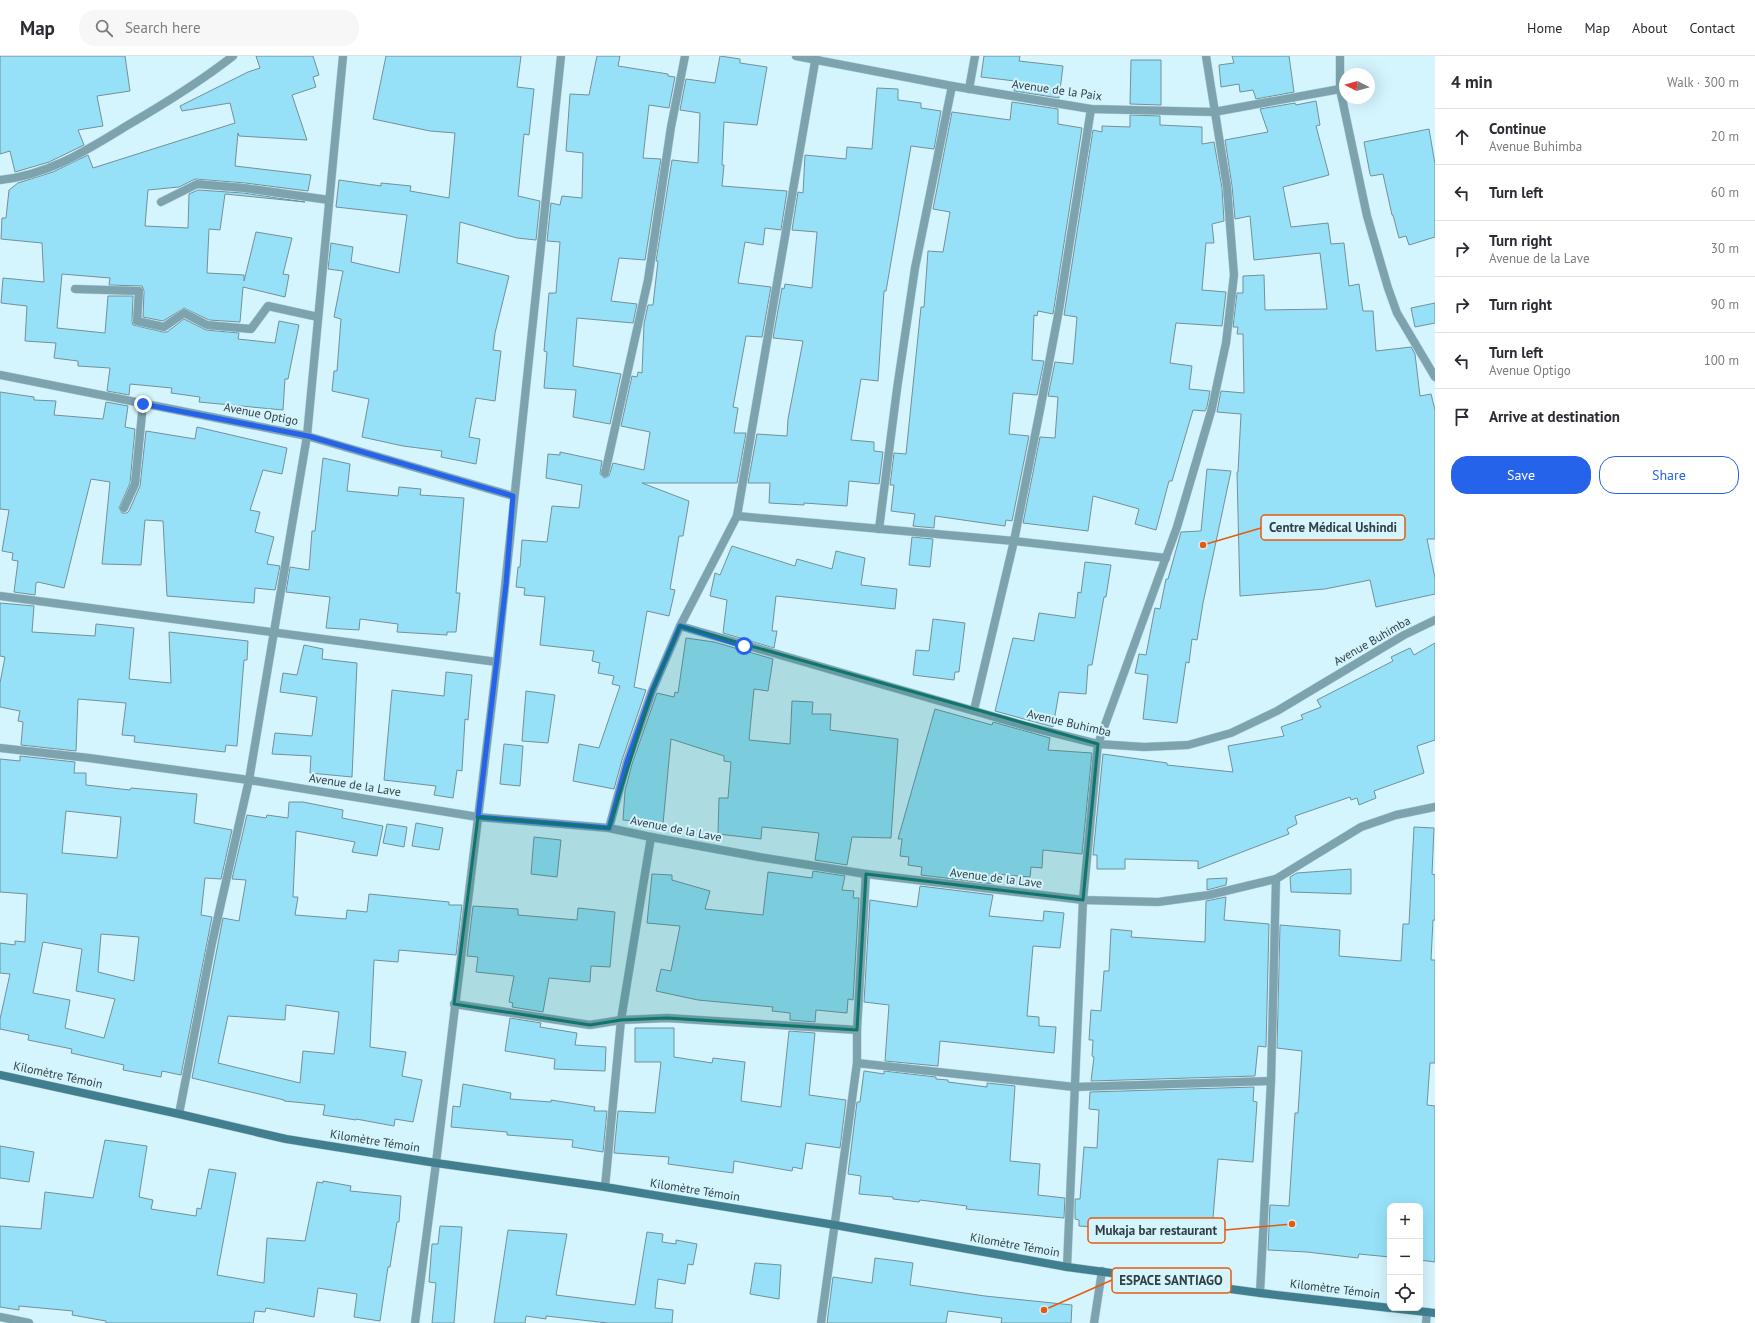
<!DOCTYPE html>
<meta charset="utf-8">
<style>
body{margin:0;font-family:"PT Sans",sans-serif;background:#f7f7f7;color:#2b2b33}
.controls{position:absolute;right:12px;bottom:12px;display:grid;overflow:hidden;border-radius:8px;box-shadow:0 4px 16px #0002}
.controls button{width:36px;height:36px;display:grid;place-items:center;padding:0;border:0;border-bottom:1px solid #e1e1e2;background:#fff;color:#2b2b33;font:20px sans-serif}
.compass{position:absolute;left:1339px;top:12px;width:36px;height:36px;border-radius:50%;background:#fff;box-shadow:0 4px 16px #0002;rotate:275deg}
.stop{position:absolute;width:12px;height:12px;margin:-9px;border:3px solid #2563eb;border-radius:50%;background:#fff}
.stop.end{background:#2563eb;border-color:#fff;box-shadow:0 1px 4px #0008}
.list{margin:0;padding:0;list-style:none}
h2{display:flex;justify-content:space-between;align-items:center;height:52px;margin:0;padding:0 16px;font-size:17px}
h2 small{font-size:13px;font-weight:400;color:#7c7c81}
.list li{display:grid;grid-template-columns:26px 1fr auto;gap:12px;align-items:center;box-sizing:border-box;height:56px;padding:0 16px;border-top:1px solid #e1e1e2}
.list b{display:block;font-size:15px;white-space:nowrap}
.list p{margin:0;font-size:13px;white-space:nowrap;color:#7c7c81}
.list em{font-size:13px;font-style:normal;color:#7c7c81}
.actions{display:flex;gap:8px;padding:12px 16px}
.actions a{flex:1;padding:9px 0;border:1px solid #2563eb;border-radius:16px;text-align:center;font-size:14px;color:#2563eb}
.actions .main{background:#2563eb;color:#fff}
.icon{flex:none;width:22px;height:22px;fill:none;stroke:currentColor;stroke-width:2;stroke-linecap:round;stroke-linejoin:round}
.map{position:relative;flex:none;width:1435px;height:1267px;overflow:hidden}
header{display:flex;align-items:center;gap:24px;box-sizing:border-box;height:56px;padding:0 20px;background:#fff;border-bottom:1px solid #e1e1e2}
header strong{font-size:19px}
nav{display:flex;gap:22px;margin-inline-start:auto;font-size:14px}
.search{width:280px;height:36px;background:#f7f7f7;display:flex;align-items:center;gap:10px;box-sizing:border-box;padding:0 14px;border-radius:16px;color:#7c7c81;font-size:15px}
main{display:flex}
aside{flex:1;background:#fff}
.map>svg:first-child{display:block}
.building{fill:#96e1f8;stroke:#739099;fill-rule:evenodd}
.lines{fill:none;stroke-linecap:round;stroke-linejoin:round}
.lane-casing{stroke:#b3d0d8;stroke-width:9}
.street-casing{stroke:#b3d0d8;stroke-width:9}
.secondary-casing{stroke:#b3d0d8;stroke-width:9}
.lane{stroke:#7da3af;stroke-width:8}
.street{stroke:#7da3af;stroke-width:8}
.secondary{stroke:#417f90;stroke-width:8}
.route{stroke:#2563eb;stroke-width:5}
.marked{fill:#0f766e;fill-opacity:0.2;stroke:#0f766e;stroke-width:3;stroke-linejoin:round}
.labels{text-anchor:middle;stroke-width:4;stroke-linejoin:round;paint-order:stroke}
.street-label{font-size:12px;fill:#313e42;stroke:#d4f4fe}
.leader{fill:none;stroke:#e8590c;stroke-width:1.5}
.callout-dot{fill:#e8590c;stroke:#d4f4fe;stroke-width:1.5}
.callout{fill:#d4f4fe;stroke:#e8590c;stroke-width:1.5}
.callout-label{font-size:13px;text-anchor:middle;font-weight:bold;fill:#313e42}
</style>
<header>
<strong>Map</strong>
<div class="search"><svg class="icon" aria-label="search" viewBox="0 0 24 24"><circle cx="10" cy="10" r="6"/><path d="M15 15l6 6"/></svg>Search here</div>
<nav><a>Home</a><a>Map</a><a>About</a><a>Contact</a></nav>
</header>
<main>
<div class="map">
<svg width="1435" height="1267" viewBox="0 0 1435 1267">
<rect width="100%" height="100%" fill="#d4f4fe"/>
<g class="building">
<path d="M0,0h125l5,35 -33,5 6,30 -25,4 6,15 -35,17 -34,10 -5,-21 -10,3z"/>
<path d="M256,0h57l6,19 -6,2 3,10 -24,8 15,45 -68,-4 -1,-3 -3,33 76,9 -3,16 -63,-8 -50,-4 -16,8 -31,3 -3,36 43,2 1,-34 9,-4 45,3 62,9 -80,-8 -5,36 -11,-1 -2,44 37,2v6l12,-49 36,6 -9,36 6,1 -4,22 -42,-10 -3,35 -31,-2 -25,-12 -21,13 -20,-4 1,-26 -2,-5 -33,-1 1,-7 -48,-4 -5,54 48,5 3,-37h25l-1,25 1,4 30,7h4l17,-13 22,11 33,3 -1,6 37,4 4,-22 20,4 -11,54h-3l-2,31 -84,-8 1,-5 -29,-4 1,-5 -42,-4 -1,11 -22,-4 3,-23 -32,-2v-5l-24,-3 2,-15 -31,-2 2,-35 -26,-3 2,-25 41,4 -2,-39 -41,-4 1,-21h4l3,-28 9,-7 35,-11 35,-17 5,13 142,-45 -5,-20 -48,8 -2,-5 68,-34 12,-4z"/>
<path d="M386,0h135l-4,31 17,2 -5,46 -5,-1 -6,62 22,5 -4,39 -19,-2 -57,-16 -3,41 52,13 -14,57 -2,17 8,1 -6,50 -19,-3 -7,39 11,2 -4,25 -35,-7 1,-6 -39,-5 -41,-9 7,-38 -37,-8 2,-20h3l4,-52 -7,-2 9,-46 -15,-2 3,-26 22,4 -2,15 48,11 8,-58 -71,-8 3,-27 42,6v-3l30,3 -1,5 39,7 6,-65 -25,-2 -57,-12z"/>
<path d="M597,0h23l-2,10 50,8v2l7,1 -6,31 -20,-3 -6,53 18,1 -16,101 -26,-2 -8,43 26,3 -4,19 -56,-5 -4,48 48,8 -11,50 -37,-7 3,-27 -32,-2 3,-36 -3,-1 5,-58h7l4,-51 -13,-1 4,-38 9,2 2,-9 20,2 1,-45 -17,-2 4,-57 19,1z"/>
<path d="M720,0l20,3v4l27,4 -10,58 -33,-3 -2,43h2l-2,21 65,5 -6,39 -16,-2 -2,17 -18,-3 -7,41 33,4 -9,50 -16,-1 -13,71 5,1 -4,25h12l-9,50h-95l47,18 -6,35h-4l-9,53 5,1 -6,26 -22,-5 -13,76 12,3 -24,70 -8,29 -41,-8 6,-37 20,4 21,-62 -8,-2 2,-8 -16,-3 2,-10 -8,-2 2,-10 -54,-6 5,-48 -21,-2 1,-7 -9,-1 2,-20h2l2,-27 25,2 5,-36 27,2 3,-23 -36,-7 2,-24 12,1v-3l42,9 -2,13 4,4 5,-2 4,-13 31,7 6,-38 -29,-6 11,-50 5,1 1,-5 4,1 2,-49 4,-19h5l5,-44h-2l16,-101 26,3 2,-50 -20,-3 6,-31 29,4z"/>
<path d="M984,0h36l-1,5 44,5 -4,32 -45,-7 1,-10 -34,-4z"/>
<path d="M1232,0h57l5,36 -38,7 -3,-9 -13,2 -1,-8 -18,3 -2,-22 15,-2z"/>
<path d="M1131,4h30v45l-31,-1z"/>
<path d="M877,32l21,1v11l23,3v5l20,3 -7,38 -23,-3 -25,145h-2l-6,90 -17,-2 -10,61 23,2v9l9,1 -4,32 -30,-3 -2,25 -43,-3v2l-35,-2 1,-20h-22l9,-49 30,2 1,-17 15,-78 -30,-3 9,-50 2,1 1,-5 27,4 5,-56 -25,-2 6,-38 5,1 2,-38 41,4 1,-12 25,2z"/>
<path d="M1316,45l4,24 -4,1 13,49 -46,12 8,40 37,-4 3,21 13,-1 5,43 10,-2 4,27h10l3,40 35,-4 4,7 5,42 11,-2 4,16v129h-8l8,39v16l-59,13 -6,-27 -45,9 -85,7 -3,-124h1l3,-58 -24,-2 4,-21 23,2 -1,-59h-6l1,-7h-5l4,-34h6v-17l21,-1 1,35 62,-1 -7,-56 -66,7 -4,-44 -15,3 -3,-33 -7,-46 43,-8 -8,-23 35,-6 1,2z"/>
<path d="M1012,46l46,7v15l24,4 -29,186 -15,-3 -1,5 -3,-1 -2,45 12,1 -7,34 -24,-2 -4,41 20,2 -17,85 -6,-1 -1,6 -70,-10 -1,12 -21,-2 2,-12 -24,-3 3,-26h-4l4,-32 12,1 15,-147h3l4,-56 15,1 7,-40 -17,-3 19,-97 58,8z"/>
<path d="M1130,59l30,1v9l42,2v17l12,-2 8,46 2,33 -12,3 2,19h-8l-4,47 24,2 -4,34 -46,-3 -6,40 22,3 -3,23 21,2 -3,16 -2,4 -12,-1 -21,71h-3l-13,49 -21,-6 4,-15 -46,-13 -5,35 -65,-8 17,-86 15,1 3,-41 -10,-1 7,-34 18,2 4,-47 -13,-2 29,-185 9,2v-6l28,1z"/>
<path d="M1429,73l6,35v73l-26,8 -3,-9 -7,2 -6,-23h-1l-9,-41 -12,2 -1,-2 -6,-32z"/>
<path d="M1435,247v20l-20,4 -4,-19z"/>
<path d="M0,336l34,5v3l22,1 -2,14 49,4 3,-17 22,4 -3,21 10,2 -5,54 -11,25 3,5h5l2,-2 11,-25 6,-55 49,8 2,-12 90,21 -5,26 -19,-4 -13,40 10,2 -5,20 19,5 -7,27 13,2 -5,24 -20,-2 -1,15 -87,-7 -4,-75 -18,-1 -4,45 -39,-1 8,-82 -19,-3 -27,109 -26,-6 -2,1 -1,12 -21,-3 4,-31 -6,-1 1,-7 -11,-2 7,-41 -9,-1z"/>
<path d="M323,402l27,6 -3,27 51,5 1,-9 22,2 -1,6 44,3 -8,95h4l-4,39h-9v3l-50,-3 1,-8 -38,-5 -1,11 -33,-2 4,-31 -44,-5 4,-25 19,3 3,-39h3z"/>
<path d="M1207,413l24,2 -28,132 -6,37 -5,-1 -3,24 -3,-1 -9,61 -34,-4 5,-44 -13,-2 4,-19 7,1 9,-47 5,1 6,-30h2l13,-47 20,-1z"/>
<path d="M912,481l21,2 -3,28 -21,-2z"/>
<path d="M732,490l63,20 2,-7 35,10 4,-18 29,7 -4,27 36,4 -2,20 -119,-13 -4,35h5l-3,17 -51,-15 4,-33 -17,-4 5,-23 5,2z"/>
<path d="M1085,506l26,3 -5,32h-2l-12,68h-4l-2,29 -27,-2 -6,35 -58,-16 18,-73 21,3 5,-28 36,5 3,-26 3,1z"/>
<path d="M0,547l34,3 -2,26 63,4 1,-12 38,4 -5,51 42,4 -2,-51 79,9 -1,19h-3l-7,86 -11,-1 -1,7 -91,-10 1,-6 -13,-1 4,-32 -48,-4 -2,52 -55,-6 2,-23 -5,-1 2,-10 -20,-4v-24l5,-26 -5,-1z"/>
<path d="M933,563l32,4 -6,49h-4l-1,8 -41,-5 3,-25 13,1z"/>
<path d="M686,582l28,4 59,17 -5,32 -14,-2 -5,51 41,4 2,-43 21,1 -1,12h19l-1,16 68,9 -7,99 -39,-1 -5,28 -32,-5 4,-27 -57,-6 -1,12 -43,-5 1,-36h9l3,-36 -7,-1v-5l-53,-17 -8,85 -40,-4 2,-29 7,-27 25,-71 17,4 1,-5 3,1z"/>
<path d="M1435,587v97l-18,6 7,27 -50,18 2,7 -17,7 -2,-7 -6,2 -1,-3 -55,19 2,8 -10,5 2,5 -91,35v-8l-73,-2v10h-28v-14h-4l10,-101 64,9v2l66,7 -5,-26 56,-10 -3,-9 22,-8 -2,-4 20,-8 -4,-7 76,-39 -2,-4 19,-9 4,7z"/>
<path d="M304,589l19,4 -1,10 35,4 -5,114 -42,-4 1,-17 -39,-2 3,-21 37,3 5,-39 -37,-5 3,-19 14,2z"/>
<path d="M446,616l26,3 -4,45 -3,-1 -3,52 -5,-1 -4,28 -19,-3 2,-9 -52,-6 8,-90 52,6z"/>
<path d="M526,635l29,4 -7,48 -26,-2z"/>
<path d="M935,653l57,16 1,-3 57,16 -2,12 44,3 -10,101 -39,-4 -1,18 -11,-1 -1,10 -34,-3 -2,10 -73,-9 1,-8 -14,-2 1,-8 -9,-1 2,-17h-4z"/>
<path d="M504,688l19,2 -3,40 -20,-2z"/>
<path d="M20,700l55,6 -1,11h12v12l44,5 1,-2 66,6 -3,29 38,7 -11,49 -16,-1 -4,37 11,2 -31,158 -19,-4 -1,6 -38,-7 1,-5 -53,-12 1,-4 -44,-9 1,-5 -29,-6v-10l10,-45 -10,-1v-30l15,2v-4l10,1 2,-48 -27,-2v-133l20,2zM66,755l55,6 -4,41 -55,-5zM101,878l38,3 -5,44 -36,-9zM43,886l39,7 -6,42 39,8 -11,39 -39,-10 5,-28 -37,-7z"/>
<path d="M289,746h14l40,8 -1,8 41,8 -6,30 -25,-4 3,-10 -59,-11 -3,66h5l-3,18 51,4 1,-9 20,2 2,-18 80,8v3h13l-6,50 -57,-5 -1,12 -24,-2 -4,87 36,5 -4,24 20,4 -9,42 -18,-3 -1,7 -38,-7v1l-33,-5 2,-10 -41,-4v-1l-92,-22 31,-160 16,3 7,-41 -14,-1 15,-64 19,3 1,-3 21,3zM286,949l53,7 -5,42 -31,-3 -3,32 -82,-20 10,-47 57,4z"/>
<path d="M416,767l27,5 -4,22 -27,-4z"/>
<path d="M387,768l20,3 -3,20 -21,-4z"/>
<path d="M1414,771l20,1 -2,46 3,1v45h-2l-2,40h4v103h-5l-3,42 8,1v156l-15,-2v-54h-30v51l-31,-3 -1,4 -51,-6 -39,-2 2,-45 19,1 6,-93h3l4,-62 -25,-3 3,-123 60,5 -1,26 62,5 2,-37h6z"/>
<path d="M534,781l27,3 -4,37 -26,-3z"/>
<path d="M1351,813v25l-60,-2 -1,-15 7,-4z"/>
<path d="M813,815l32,5 -3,14 12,1 -1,7h6l-6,102 -5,-1 -1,14 -31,-3 -1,12 -25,-2v-7l-18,-2 1,-4 -75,-7 -42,-9 5,-22 10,2 9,-45 -33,-3 5,-49 20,1v5l38,11 -5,18 58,6 5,-43 44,6z"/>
<path d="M1227,822l-1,7 -19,5v-11z"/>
<path d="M920,830l73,9 -4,21 54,5 1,-10 20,2 -4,35 -27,-2 -6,70 12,1v9l17,1 -2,26 -114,-12 -2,25 -53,-5 4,-56 -25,-3 6,-102 47,7z"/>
<path d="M1226,841l-2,23 45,4 -3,123 -8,-1 -3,30 -164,5 3,-24 -2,-1 1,-16h-4l2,-30 10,1 3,-40h5l2,-42 21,2 -1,6 74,5 1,-41z"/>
<path d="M473,850l45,3v6l59,5 1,-12 37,4 -5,55 -19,-1 -1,16 -41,-4 -6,34 -31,-5 1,-4 -4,-1 5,-26 -38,-4 2,-15 -11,-1z"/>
<path d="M510,962l31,5 -1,4 37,6 -2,12 31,2 -1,24 -51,-2 1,-10 -50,-8z"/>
<path d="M635,972h39v29l38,6 1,-5 32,4 -4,39 40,6 8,-76 26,2 -6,62 37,5 -6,48 -34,-5 -4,26 -9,-2 -1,4 -58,-10 -1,12 -65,-9 1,-7 -55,-4 4,-42 37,2 6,-51h-26z"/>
<path d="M864,1015l20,3v-3l52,6v2l12,1v2l39,5v-4l28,3 -5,75 30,3 -2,31 27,3 -1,20 -98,-9 1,-3 -47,-6 -1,2 -26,-3v-2l-34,-3 2,-18 -13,-2 9,-72h3z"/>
<path d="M463,1028l48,9 -1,6 41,3v-2l44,7 -1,4h13l-4,41 -31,-5 1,-7 -66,-5v-3l-56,-5 2,-21 7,1z"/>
<path d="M1254,1031l-1,14 4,1 -4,60 -35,-3 -7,82 -60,-3v-7l-72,-5v-6l-4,-1v-20h5l4,-52 13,1 2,-38 -10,-1 1,-17z"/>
<path d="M105,1084l42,6 -8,51 14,3 -2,9 45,7 1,-8 4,1 8,-40 27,4 -19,102 47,8 3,-45 38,3 12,-59 6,1v-2l28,5 -1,5 51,5 -2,26h-2l-7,45h-2l-8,54 -26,-4 3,-23 -39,-6 -4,29 -48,-9 -1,4 -10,-1 -2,12h-147v-2l-34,-6 1,-4 -54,-5v4l-19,-3v-81l41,3 4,-37 48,6z"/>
<path d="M0,1090l34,6 -5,30 -29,-4z"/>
<path d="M440,1170l22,1 -8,96h-22l4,-40 -7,-1 3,-38h6z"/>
<path d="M508,1174l59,4 -11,61 79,10 12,-73 16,2 -1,8 14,2v-4l21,4 -4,21 -5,-1 -3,20 -27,-5 -3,29 18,2 -1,13h-64l-62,-7v3l-20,-3 -1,7h-31z"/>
<path d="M875,1202l38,5 -3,22 75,11 87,9 -1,18h-70l1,-5 -54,-7 -2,12h-119l6,-46 39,6z"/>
<path d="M755,1207l26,2 -2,34 -29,-5z"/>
</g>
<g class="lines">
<g class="lane-casing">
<g id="lane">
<path d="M161,146l36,-18 47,4 85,12"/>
<path d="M75,233l64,2 -2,30 27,6 20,-14 23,12 44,4 17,-23 50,11"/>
<path d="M124,452l11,-24 8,-80"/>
</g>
</g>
<g class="street-casing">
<g id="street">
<path d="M796,0l156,30 139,23 123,3 126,-23"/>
<path d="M1340,0v33l27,127 21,72 9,25 38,64"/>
<path d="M969,33l6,-33"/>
<path d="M0,124c49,-5 87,-30 128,-55 36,-21 72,-43 105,-69"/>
<path d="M0,319l307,61 206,60"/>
<path d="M605,417l43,-193 23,-153 14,-71"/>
<path d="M737,460l277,25 152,17"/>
<path d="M879,473l18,-140 18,-121 37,-182"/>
<path d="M0,540l497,66"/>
<path d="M680,570l346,100 72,18 46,3 44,-2 43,-12 46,-22 127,-76 31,-15"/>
<path d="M974,654l40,-169 26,-131 19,-100 32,-201"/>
<path d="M0,692l89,10 160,22 229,37 131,11 42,9 108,20 107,17 217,26 75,2 51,-7 67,-16 85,-52 35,-12 39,-8"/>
<path d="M609,772l18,-66 25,-71 28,-65 57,-110 79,-460"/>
<path d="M454,948l136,21 31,-5 46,-2 190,12"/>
<path d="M857,1007l217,24 197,-6"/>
<path d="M179,1058l33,-171 37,-163 58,-344 36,-380"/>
<path d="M605,1131l16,-167 30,-183"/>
<path d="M1067,1211l16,-367 15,-156 79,-217 35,-119 14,-65 8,-68 -7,-88 -21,-131"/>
<path d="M1260,1237l11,-212 5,-202"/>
<path d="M0,1261l29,6"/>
<path d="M415,1267l21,-160 61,-501 64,-606"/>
<path d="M821,1267l36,-260v-33l9,-156"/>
<path d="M1094,1267l8,-52"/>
<path d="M1426,1267l1,-11"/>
</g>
</g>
<g class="secondary-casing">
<g id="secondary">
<path d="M0,1019l179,39 107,25 150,24 169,24 230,38 232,42 193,26 130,15"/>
<path d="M1391,1252l44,5"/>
</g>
</g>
<use href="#lane" class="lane"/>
<use href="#street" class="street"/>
<use href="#secondary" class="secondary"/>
</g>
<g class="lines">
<path class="route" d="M143,348l165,32 205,60 -7,88 -28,233 131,11 18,-66 25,-71 28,-65 64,20"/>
</g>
<path class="marked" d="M680,570l418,118 -15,156 -217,-26 -9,156 -190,-12 -46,2 -31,5 -136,-21 24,-187 131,11 43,-137z"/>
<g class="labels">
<g class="street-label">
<text transform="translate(1057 34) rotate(8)" y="4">Avenue de la Paix</text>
<text transform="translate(261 358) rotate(11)" y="4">Avenue Optigo</text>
<text transform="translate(1372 585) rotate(-30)" y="4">Avenue Buhimba</text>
<text transform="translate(1069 667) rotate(13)" y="4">Avenue Buhimba</text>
<text transform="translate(355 729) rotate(9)" y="4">Avenue de la Lave</text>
<text transform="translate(676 773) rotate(11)" y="4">Avenue de la Lave</text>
<text transform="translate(996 822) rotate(7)" y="4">Avenue de la Lave</text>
<text transform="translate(58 1019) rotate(12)" y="4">Kilomètre Témoin</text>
<text transform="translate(375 1085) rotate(9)" y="4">Kilomètre Témoin</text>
<text transform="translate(695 1134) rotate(9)" y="4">Kilomètre Témoin</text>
<text transform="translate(1015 1189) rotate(10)" y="4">Kilomètre Témoin</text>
<text transform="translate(1335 1233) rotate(7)" y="4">Kilomètre Témoin</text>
</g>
</g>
<path class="leader" d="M1203 489L1261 472M1292 1168L1225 1174M1044 1254L1112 1224"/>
<g class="callout-dot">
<circle cx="1203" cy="489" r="4"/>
<circle cx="1292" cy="1168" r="4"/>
<circle cx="1044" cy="1254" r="4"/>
</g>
<g class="callout">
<rect x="1261" y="459" width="144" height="25" rx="4"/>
<rect x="1088" y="1162" width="137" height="25" rx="4"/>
<rect x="1112" y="1212" width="119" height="25" rx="4"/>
</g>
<g class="callout-label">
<text x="1333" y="476">Centre Médical Ushindi</text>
<text x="1156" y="1179">Mukaja bar restaurant</text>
<text x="1171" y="1229">ESPACE SANTIAGO</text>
</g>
</svg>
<div class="controls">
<button>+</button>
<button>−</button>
<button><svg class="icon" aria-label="locate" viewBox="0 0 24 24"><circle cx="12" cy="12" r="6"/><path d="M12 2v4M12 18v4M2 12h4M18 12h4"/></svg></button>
</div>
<svg class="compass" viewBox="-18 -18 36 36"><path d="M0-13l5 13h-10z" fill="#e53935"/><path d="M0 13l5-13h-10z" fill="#7c7c81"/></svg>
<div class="stop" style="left:744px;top:590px"></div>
<div class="stop end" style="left:143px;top:348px"></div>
</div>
<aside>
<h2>4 min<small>Walk · 300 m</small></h2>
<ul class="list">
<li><svg class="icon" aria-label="ahead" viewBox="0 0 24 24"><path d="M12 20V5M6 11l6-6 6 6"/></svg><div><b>Continue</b><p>Avenue Buhimba</p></div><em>20 m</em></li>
<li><svg class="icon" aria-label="left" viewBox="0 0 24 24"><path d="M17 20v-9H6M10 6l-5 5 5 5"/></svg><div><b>Turn left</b></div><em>60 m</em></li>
<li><svg class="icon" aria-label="right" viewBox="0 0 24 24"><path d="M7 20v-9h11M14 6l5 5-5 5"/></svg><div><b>Turn right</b><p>Avenue de la Lave</p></div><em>30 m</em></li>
<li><svg class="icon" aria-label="right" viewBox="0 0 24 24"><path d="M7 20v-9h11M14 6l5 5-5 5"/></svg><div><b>Turn right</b></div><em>90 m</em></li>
<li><svg class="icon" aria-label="left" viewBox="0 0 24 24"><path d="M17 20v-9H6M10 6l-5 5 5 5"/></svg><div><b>Turn left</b><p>Avenue Optigo</p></div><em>100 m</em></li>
<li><svg class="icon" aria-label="arrive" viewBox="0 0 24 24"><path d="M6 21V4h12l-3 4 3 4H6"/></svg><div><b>Arrive at destination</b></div></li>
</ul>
<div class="actions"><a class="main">Save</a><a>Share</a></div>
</aside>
</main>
